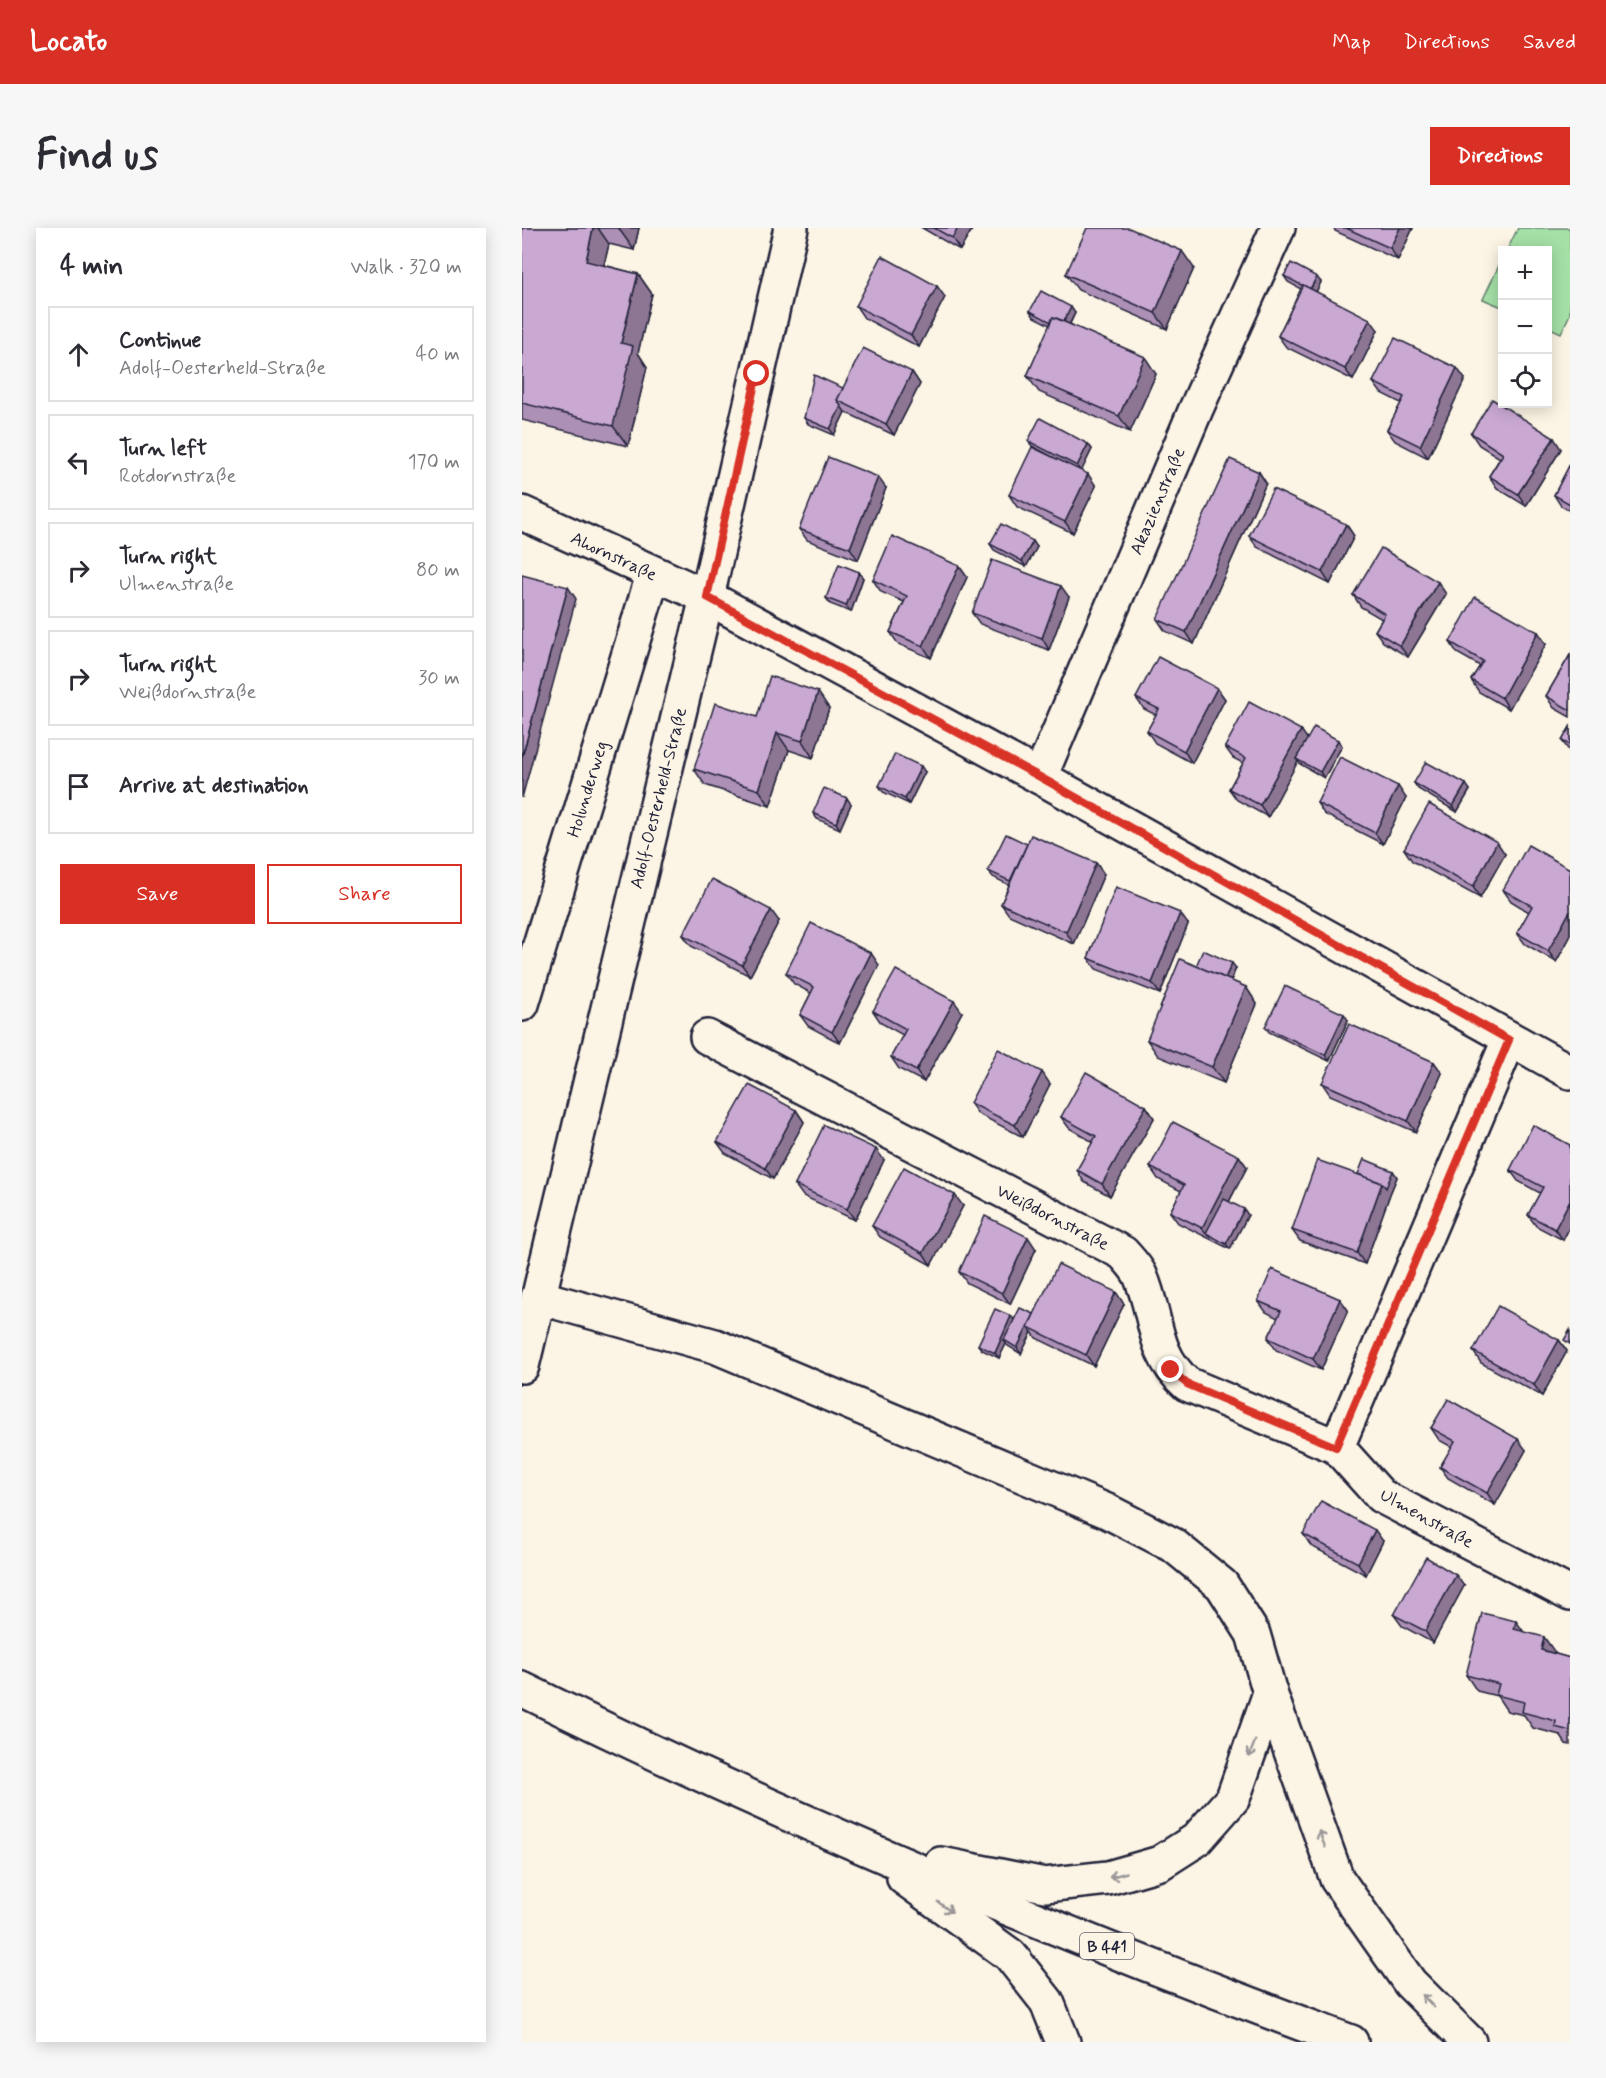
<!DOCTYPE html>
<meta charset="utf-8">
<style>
body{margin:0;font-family:Mynerve,sans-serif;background:#f7f7f7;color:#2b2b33}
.controls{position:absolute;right:18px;top:18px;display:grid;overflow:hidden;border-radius:0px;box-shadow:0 3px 15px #0003}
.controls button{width:54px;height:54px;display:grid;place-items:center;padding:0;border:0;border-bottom:2px solid #e1e1e2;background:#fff;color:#2b2b33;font:30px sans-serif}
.stop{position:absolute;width:18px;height:18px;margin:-14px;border:4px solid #d93025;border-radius:50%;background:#fff}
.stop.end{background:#d93025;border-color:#fff;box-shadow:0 2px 6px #0008}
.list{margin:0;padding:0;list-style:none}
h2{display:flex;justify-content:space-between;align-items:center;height:78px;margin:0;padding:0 24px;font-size:26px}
h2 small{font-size:20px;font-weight:400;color:#7c7c81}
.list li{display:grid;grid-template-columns:39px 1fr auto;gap:18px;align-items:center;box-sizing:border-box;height:96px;margin:0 12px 12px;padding:0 12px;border:2px solid #e1e1e2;border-radius:0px}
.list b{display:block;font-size:22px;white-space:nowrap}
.list p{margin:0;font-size:20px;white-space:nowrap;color:#7c7c81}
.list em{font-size:20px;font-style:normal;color:#7c7c81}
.actions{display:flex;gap:12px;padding:18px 24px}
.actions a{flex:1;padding:14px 0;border:2px solid #d93025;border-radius:0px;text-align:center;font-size:21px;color:#d93025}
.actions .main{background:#d93025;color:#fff}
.icon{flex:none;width:33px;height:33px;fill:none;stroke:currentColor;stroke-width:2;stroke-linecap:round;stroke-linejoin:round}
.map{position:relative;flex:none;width:1048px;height:1814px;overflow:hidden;border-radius:0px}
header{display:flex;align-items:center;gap:36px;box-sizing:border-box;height:84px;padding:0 30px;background:#d93025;color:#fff}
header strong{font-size:28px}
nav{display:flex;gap:33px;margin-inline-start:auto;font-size:21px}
.intro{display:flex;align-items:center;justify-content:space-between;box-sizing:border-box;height:144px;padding:0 36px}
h1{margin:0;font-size:42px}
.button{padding:15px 27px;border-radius:0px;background:#d93025;color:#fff;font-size:21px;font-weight:700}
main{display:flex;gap:36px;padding:0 36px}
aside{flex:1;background:#fff;border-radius:0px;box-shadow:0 3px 15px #0003}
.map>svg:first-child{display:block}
.green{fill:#a5e0a7;stroke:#648171;stroke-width:1.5}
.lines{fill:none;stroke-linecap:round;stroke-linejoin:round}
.minor-casing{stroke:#22223b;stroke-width:38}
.tertiary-casing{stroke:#22223b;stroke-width:38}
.primary-casing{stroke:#22223b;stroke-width:38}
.minor{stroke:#fcf5e5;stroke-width:33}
.tertiary{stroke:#fcf5e5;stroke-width:33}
.primary{stroke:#fcf5e5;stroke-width:33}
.wall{fill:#ad90b5;stroke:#22223b;stroke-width:1.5}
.shaded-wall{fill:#8d7693;stroke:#22223b;stroke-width:1.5}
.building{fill:#c9a8d2;stroke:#22223b;stroke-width:1.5}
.oneway{stroke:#9a9698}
.route{stroke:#d93025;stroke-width:8}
.labels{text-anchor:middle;stroke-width:4.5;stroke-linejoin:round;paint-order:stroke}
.shield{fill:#fcf5e5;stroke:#63616e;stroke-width:1.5}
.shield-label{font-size:16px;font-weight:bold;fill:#22223b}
.street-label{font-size:18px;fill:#22223b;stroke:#fcf5e5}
</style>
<header>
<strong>Locato</strong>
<nav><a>Map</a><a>Directions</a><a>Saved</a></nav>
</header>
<div class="intro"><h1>Find us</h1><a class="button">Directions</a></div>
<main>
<aside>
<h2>4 min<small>Walk · 320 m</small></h2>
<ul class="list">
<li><svg class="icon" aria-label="ahead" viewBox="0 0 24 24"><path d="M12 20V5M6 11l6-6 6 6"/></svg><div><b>Continue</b><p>Adolf-Oesterheld-Straße</p></div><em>40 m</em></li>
<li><svg class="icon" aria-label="left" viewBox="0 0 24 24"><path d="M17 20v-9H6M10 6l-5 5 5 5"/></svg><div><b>Turn left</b><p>Rotdornstraße</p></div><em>170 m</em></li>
<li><svg class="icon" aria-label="right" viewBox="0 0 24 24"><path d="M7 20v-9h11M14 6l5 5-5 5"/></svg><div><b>Turn right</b><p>Ulmenstraße</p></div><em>80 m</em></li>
<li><svg class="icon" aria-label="right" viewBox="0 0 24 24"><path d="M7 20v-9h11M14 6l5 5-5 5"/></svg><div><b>Turn right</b><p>Weißdornstraße</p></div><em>30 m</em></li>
<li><svg class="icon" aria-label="arrive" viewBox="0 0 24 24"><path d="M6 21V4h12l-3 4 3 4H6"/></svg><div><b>Arrive at destination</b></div></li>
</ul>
<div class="actions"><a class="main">Save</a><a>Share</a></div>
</aside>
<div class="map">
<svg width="1048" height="1814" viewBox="0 0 1048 1814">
<rect width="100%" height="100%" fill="#fcf5e5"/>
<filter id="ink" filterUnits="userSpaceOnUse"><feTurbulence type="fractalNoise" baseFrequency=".0167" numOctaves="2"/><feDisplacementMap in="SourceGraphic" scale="12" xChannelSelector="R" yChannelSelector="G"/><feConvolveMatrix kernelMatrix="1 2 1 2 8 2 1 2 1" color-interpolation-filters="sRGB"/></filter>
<g filter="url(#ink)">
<g class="green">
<path d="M996,0h52v86l-9,19 -13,-6v-77h-41z"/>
<path d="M980,31v48l-19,-8z"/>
</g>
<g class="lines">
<g class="minor-casing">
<g id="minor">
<path d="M0,285l185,84 333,180 530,295"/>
<path d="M518,549l156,-368 82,-181"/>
<path d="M0,776l131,-429"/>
<path d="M185,809l416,216c6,7 13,14 17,22 18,41 11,77 47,109l150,63"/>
<path d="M987,812l-172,407 44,49 189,98"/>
</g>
</g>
<g class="tertiary-casing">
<path id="tertiary" d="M0,1138l185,-769 84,-369"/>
</g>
<g class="primary-casing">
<g id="primary">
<path d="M16,1069l177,49 392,165 66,34 49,40 31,49 17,59 67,186 73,104 59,59"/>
<path d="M0,1461c269,133 547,249 829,353"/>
<path d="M419,1636l104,21 63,-7 52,-15 36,-23 37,-42 37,-105"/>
<path d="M382,1650l106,77 37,47 16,40"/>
</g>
</g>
<use href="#minor" class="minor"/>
<use href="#tertiary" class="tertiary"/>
<use href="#primary" class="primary"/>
</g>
<g class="wall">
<path d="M0,0h117l-5,22 -25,-6 -5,21 34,9 14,20 -14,59 9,14 -19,79 -106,-26z"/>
<path d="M400,0h51l-13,22z"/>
<path d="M812,0h79l-15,32 -63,-29z"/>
<path d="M672,40l-27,61 -89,-39 -12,-16z"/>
<path d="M762,48l37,6 -5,10 62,38 -25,50 -67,-33 -8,-11 23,-47 -13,-7z"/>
<path d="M423,69l-26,50 -55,-29 -8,-12z"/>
<path d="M508,83l45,2 -5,11 86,50 -26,58 -91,-40 -12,-16 23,-51 -16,-8z"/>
<path d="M390,144l8,12 -26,51 -49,-23 -11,23 -26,-11 -4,-6 39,-30z"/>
<path d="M943,151l-37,79 -33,-17 -8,-11 14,-27 -20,-10 -8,-11z"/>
<path d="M949,205l90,16 -35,57 -29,-18 -8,-12 11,-18 -21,-13z"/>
<path d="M506,213l60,3 4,5 -11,22 15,15 -23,47 -56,-26 -8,-12 53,-33 -30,-16z"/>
<path d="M1048,236v47l-9,-5 -7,-11z"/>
<path d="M737,244l7,11 -72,161 -29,-13 -8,-12z"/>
<path d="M364,260l-28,72 -51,-20 -8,-11z"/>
<path d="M824,296l8,12 -24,48 -73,-37 -8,-11z"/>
<path d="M468,316l47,3 -11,20 -32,-17z"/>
<path d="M437,338l8,11 -36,81 -33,-14 -8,-12 14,-30 -23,-10 -8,-12z"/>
<path d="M337,344l4,6 -12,34 -21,-8 -4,-6z"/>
<path d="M924,366l-38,63 -25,-15 -8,-11 7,-12 -21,-12 -8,-12z"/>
<path d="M547,369l-20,53 -69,-26 -8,-11z"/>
<path d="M1016,404l8,12 -37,65 -30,-17 -8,-12 9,-14 -23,-13 -7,-11z"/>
<path d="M1048,427v62l-16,-9 -8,-12z"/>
<path d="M695,460l8,11 -33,64 -37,-20 -8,-12 9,-16 -12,-6 -8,-11z"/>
<path d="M307,480l-16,50 -24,-8 -19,56 -65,-21 -11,-16 63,-52z"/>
<path d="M1048,499v25l-8,-11z"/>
<path d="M785,511l35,7 -18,32 -24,-14 -2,-3 -30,56 -31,-17 -8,-11 14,-26 -10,-5 -8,-11z"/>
<path d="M403,544l-16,32 -26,-12 -4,-6z"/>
<path d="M892,555l56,7 -13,22 -39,-23z"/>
<path d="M884,570l-23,46 -59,-30 -7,-11z"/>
<path d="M329,576l-11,25 -23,-10 -4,-6z"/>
<path d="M505,616l69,19 8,11 -30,70 -65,-29 -8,-11 8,-19 -16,-8 -5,-6z"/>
<path d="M882,621l101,5 -25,44 -68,-37z"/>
<path d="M1048,641v68l-14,25 -31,-18 -8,-11 12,-21 -18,-11 -8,-11z"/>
<path d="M257,693l-29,55 -59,-30 -8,-11z"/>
<path d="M666,696l-28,70 -64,-25 -8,-11z"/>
<path d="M357,737l-39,78 -32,-17 -8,-11 11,-22 -17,-9 -8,-11z"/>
<path d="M674,738l40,2 -5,13 15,6 11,17 -33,79 -66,-27 -11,-16z"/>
<path d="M351,783l89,1 -38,70 -25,-13 -8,-12 12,-22 -22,-12z"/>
<path d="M826,792l-19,41 -60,-29 -4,-5z"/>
<path d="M912,834l8,11 -26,59 -86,-37 -8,-12z"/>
<path d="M528,856l-27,53 -45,-23 -8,-11z"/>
<path d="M624,878l8,12 -44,78 -26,-14 -7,-12 16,-28 -24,-14 -8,-11z"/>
<path d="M274,882l8,12 -31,57 -48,-26 -8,-11z"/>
<path d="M1048,917v81l-7,14 -27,-14 -8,-11 12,-22 -22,-12 -8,-11z"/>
<path d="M717,928l8,11 -18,35 19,13 -18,34 -52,-26 -8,-11 11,-21 -23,-12 -8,-12z"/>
<path d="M362,932l-29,60 -52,-24 -8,-11z"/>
<path d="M871,943l4,6 -7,17 -25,70 -65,-23 -8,-11z"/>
<path d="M441,978l-32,59 -51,-28 -8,-11z"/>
<path d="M514,1021l-26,55 -43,-21 -8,-11z"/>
<path d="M818,1071l8,11 -27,60 -45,-20 -8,-12 10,-20 -12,-6 -8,-11z"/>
<path d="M602,1076l-30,62 -58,-28 -4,-6 -11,22 -13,-8 -2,-2 -7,14 -17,-8 -4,-5 33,-29 3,4 20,-5z"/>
<path d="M1037,1112l8,11 -25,45 -61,-33 -8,-12z"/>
<path d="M909,1200l95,22 -31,55 -47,-27 -8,-11 12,-20 -13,-7z"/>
<path d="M781,1306l80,7 -17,34 -55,-29z"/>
<path d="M942,1358l-31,57 -31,-17 -8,-11z"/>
<path d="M1002,1404l32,22 14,4v87l-4,-1 -6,-9 -27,-7 -9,-13 -17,-4 -10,-15 -20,-5 -11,-16z"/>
</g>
<g class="shaded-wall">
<path d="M71,0h5l11,16 -9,37 -14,-20z"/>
<path d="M97,0h20l-5,22 -15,-21z"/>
<path d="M436,0h15l-13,22 -8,-12z"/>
<path d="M878,0h13l-15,32 -8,-12z"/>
<path d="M660,23l12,17 -27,61 -12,-16z"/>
<path d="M116,46l14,20 -14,59 9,14 -19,79 -15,-20 8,-83z"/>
<path d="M795,49l4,5 -7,14 -4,-6z"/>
<path d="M415,58l8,11 -26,50 -8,-12z"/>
<path d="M549,79l4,6 -10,20 -4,-6z"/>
<path d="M848,91l8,11 -25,50 -8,-11z"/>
<path d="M623,129l11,17 -26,58 -11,-16z"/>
<path d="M935,140l8,11 -37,79 -8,-12z"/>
<path d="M390,144l8,12 -26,51 -8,-11z"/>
<path d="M319,178l4,6 -11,23 -4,-6z"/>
<path d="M1032,210l7,11 -35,57 -8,-12z"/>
<path d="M566,216l4,5 -11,23 -4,-6z"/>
<path d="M737,244l7,11 -72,161 -8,-12z"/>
<path d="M566,246l8,12 -23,47 -8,-11z"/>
<path d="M356,249l8,11 -28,72 -8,-12z"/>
<path d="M824,296l8,12 -24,48 -8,-12z"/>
<path d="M511,313l4,6 -11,20 -4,-6z"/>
<path d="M437,338l8,11 -36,81 -8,-12z"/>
<path d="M337,344l4,6 -12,34 -5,-6z"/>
<path d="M916,354l8,12 -38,63 -8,-11z"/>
<path d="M539,358l8,11 -20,53 -7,-12z"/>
<path d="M46,359l8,12 -54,199v-41z"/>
<path d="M1016,404l8,12 -37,65 -7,-11z"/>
<path d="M695,460l8,11 -33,64 -8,-12z"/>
<path d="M296,464l11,16 -16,50 -11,-17z"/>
<path d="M779,502l8,11 -13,18 2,2 -30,56 -8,-12z"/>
<path d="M255,505l12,17 -19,56 -11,-16z"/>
<path d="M816,512l4,6 -18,32 -4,-6z"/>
<path d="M399,538l4,6 -16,32 -4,-5z"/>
<path d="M944,556l4,6 -13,22 -4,-6z"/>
<path d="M876,558l8,12 -23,46 -8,-11z"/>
<path d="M325,570l4,6 -11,25 -4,-6z"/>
<path d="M975,614l8,12 -25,44 -7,-11z"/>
<path d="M574,635l8,11 -30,70 -8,-12z"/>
<path d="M249,682l8,11 -29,55 -8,-11z"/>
<path d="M1048,683v26l-14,25 -8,-11z"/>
<path d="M658,685l8,11 -28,70 -8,-11z"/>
<path d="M349,725l8,12 -39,78 -8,-11z"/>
<path d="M710,735l4,5 -9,21 -4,-6z"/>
<path d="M724,759l11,17 -33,79 -12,-16z"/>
<path d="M432,773l8,11 -38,70 -8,-11z"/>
<path d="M822,786l4,6 -19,41 -4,-6z"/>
<path d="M912,834l8,11 -26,59 -8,-11z"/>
<path d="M520,844l8,12 -27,53 -8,-12z"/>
<path d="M624,878l8,12 -44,78 -8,-12z"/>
<path d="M274,882l8,12 -31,57 -8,-11z"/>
<path d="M354,921l8,11 -29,60 -8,-11z"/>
<path d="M717,928l8,11 -36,69 -5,-3 -4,-5z"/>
<path d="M871,943l4,6 -7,17 -25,70 -8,-11 25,-70z"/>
<path d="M433,967l8,11 -32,59 -8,-12z"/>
<path d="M1048,972v26l-7,14 -8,-11z"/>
<path d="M722,981l4,6 -18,34 -4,-5z"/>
<path d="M506,1009l8,12 -26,55 -8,-11z"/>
<path d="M594,1064l8,12 -30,62 -8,-11z"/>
<path d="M818,1071l8,11 -27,60 -8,-11z"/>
<path d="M512,1086l-6,13 4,5 -11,22 -4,-6z"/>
<path d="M489,1088l5,6 -12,18 2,4 -7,14 -4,-5z"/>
<path d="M1037,1112l8,11 -25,45 -8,-11z"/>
<path d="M996,1211l8,11 -31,55 -8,-12z"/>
<path d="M853,1302l8,11 -17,34 -8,-12z"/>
<path d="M934,1347l8,11 -31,57 -8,-12z"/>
<path d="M994,1393l12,17 -14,-9z"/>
<path d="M1022,1409l12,17 -15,-4z"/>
</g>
<g class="building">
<path d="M0,0h71l-7,33 52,13 -17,69 12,3 -20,80 -91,-23z"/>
<path d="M412,0h24l-6,10z"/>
<path d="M565,0h42l53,23 -27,62 -89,-39z"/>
<path d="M824,0h54l-10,20z"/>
<path d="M360,28l55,30 -26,49 -55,-29z"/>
<path d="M769,35l26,14 -7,12 -7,-4v1l-19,-10z"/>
<path d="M781,57l67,34 -25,50 -67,-33z"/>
<path d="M519,63l30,16 -7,14 -11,-4 -2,5 -21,-11z"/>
<path d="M531,89l92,40 -26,59 -92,-40z"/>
<path d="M873,110l62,30 -37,78 -33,-16 17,-33 -31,-15z"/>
<path d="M341,120l49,24 -26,52 -49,-24z"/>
<path d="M292,147l29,13 -6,12 4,6 -11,23 -26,-11z"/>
<path d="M970,171l62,39 -36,56 -29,-18 14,-22 -32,-21z"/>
<path d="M518,190l48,26 -11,22 -49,-25z"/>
<path d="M510,219l56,27 -23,48 -56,-27z"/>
<path d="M306,229l50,20 -28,71 -51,-19z"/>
<path d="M708,231l29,13 -73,160 -29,-13z"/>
<path d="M1048,236v40l-16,-9z"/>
<path d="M751,261l73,35 -24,48 -73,-36z"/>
<path d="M479,296l32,17 -11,20 -32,-17z"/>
<path d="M370,308l67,30 -36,80 -33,-14 17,-36 -34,-16z"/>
<path d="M859,320l57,34 -38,64 -25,-15 10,-17 -32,-19z"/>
<path d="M470,332l69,26 -19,52 -70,-25z"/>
<path d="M317,336l20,8 -13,34 -20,-8z"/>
<path d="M0,347l46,12 -46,170z"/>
<path d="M953,369l63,35 -36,66 -31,-18 12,-19 -33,-19z"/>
<path d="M1048,427v55l-24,-14z"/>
<path d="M636,429l59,31 -33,63 -37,-20 12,-22 -23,-11z"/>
<path d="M248,448l48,16 -16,49 -25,-8 -18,57 -65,-21 21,-66 42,14z"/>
<path d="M727,474l52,28 -41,75 -31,-16 17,-31 -21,-11z"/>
<path d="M792,499l24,13 -18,32 -24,-13z"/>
<path d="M1048,499v18l-8,-4z"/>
<path d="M373,526l26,12 -16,33 -26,-13z"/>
<path d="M818,529l58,29 -23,47 -58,-30z"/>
<path d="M904,534l40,22 -13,22 -39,-23z"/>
<path d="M302,560l23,10 -11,25 -23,-10z"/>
<path d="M907,576l68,38 -24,45 -69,-38z"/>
<path d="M484,606l21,10 -17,37 -22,-10z"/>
<path d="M509,607l65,28 -30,69 -65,-28z"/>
<path d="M1006,617l42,24v42l-22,40 -31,-18 15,-27 -29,-16z"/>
<path d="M190,651l59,31 -29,55 -59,-30z"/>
<path d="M594,659l64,26 -28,70 -64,-25z"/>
<path d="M289,695l60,30 -39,79 -32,-17 14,-28 -28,-14z"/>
<path d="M681,722l29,13 -7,15 -29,-12z"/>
<path d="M658,731l66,28 -34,80 -65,-27z"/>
<path d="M374,742l58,31 -38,70 -25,-14 15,-28 -33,-18z"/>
<path d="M763,758l59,28 -19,41 -60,-28z"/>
<path d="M827,796l85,38 -26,59 -86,-38z"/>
<path d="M476,821l44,23 -27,53 -45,-22z"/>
<path d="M564,844l60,34 -44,78 -25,-14 19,-34 -35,-19z"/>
<path d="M227,857l47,25 -31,58 -48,-26z"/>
<path d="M651,894l66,34 -37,72 -32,-16 14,-27 -34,-18z"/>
<path d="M302,897l52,24 -29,60 -52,-24z"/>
<path d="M1011,897l37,20v55l-15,29 -27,-14 15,-28 -33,-17z"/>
<path d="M842,931l29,12 -7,17 -4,-5 -24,-9z"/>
<path d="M795,932l65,23 -25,70 -65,-23z"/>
<path d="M382,939l51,28 -32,58 -51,-27z"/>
<path d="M702,971l20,10 -18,35 -20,-11z"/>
<path d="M463,988l43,21 -26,56 -43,-21z"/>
<path d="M536,1036l58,28 -30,63 -58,-28z"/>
<path d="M750,1041l68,30 -27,60 -45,-21 13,-27 -23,-10z"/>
<path d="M976,1078l61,34 -25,45 -61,-34z"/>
<path d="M498,1080l14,6 -17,34 -13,-8z"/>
<path d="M473,1081l16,7 -16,37 -17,-8z"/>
<path d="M1048,1102v14l-6,-4z"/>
<path d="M926,1171l70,40 -31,54 -47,-26 15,-26 -24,-13z"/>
<path d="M799,1273l54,29 -17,33 -55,-29z"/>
<path d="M904,1329l30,18 -31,56 -31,-16z"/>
<path d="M960,1385l34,8 -2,8 30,8 -3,13 29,8v73l-15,-4 1,-6 -34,-9 2,-10 -28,-7 3,-11 -33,-9z"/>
</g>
<defs><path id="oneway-shaft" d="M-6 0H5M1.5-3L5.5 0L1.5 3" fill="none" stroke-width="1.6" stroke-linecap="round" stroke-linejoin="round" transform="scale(1.5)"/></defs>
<g class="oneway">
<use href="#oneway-shaft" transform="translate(730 1521) rotate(111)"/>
<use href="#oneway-shaft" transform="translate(800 1611) rotate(-111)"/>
<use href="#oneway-shaft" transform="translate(596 1647) rotate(164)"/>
<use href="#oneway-shaft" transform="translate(423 1679) rotate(36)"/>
<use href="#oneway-shaft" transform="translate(906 1773) rotate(-134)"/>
</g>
</g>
<g class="lines" filter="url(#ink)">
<path class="route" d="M235,146l-50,223 333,180 469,263 -173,407 -149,-63 -16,-14"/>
</g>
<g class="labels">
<rect class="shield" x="558" y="1705" width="54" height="26" rx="4.5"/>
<g class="shield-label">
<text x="585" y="1724">B 441</text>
</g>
<g class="street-label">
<text transform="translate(635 273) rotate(-67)" y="6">Akazienstraße</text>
<text transform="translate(92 328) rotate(25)" y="6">Ahornstraße</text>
<text transform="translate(65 561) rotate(-73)" y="6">Holunderweg</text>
<text transform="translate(136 570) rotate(-76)" y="6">Adolf-Oesterheld-Straße</text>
<text transform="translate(531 989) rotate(27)" y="6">Weißdornstraße</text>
<text transform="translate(905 1290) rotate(29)" y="6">Ulmenstraße</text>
</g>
</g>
</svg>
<div class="controls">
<button>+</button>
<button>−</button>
<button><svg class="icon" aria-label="locate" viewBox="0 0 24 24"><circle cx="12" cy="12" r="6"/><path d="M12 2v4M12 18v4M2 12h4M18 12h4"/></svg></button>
</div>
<div class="stop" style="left:235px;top:146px"></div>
<div class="stop end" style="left:649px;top:1142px"></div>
</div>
</main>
